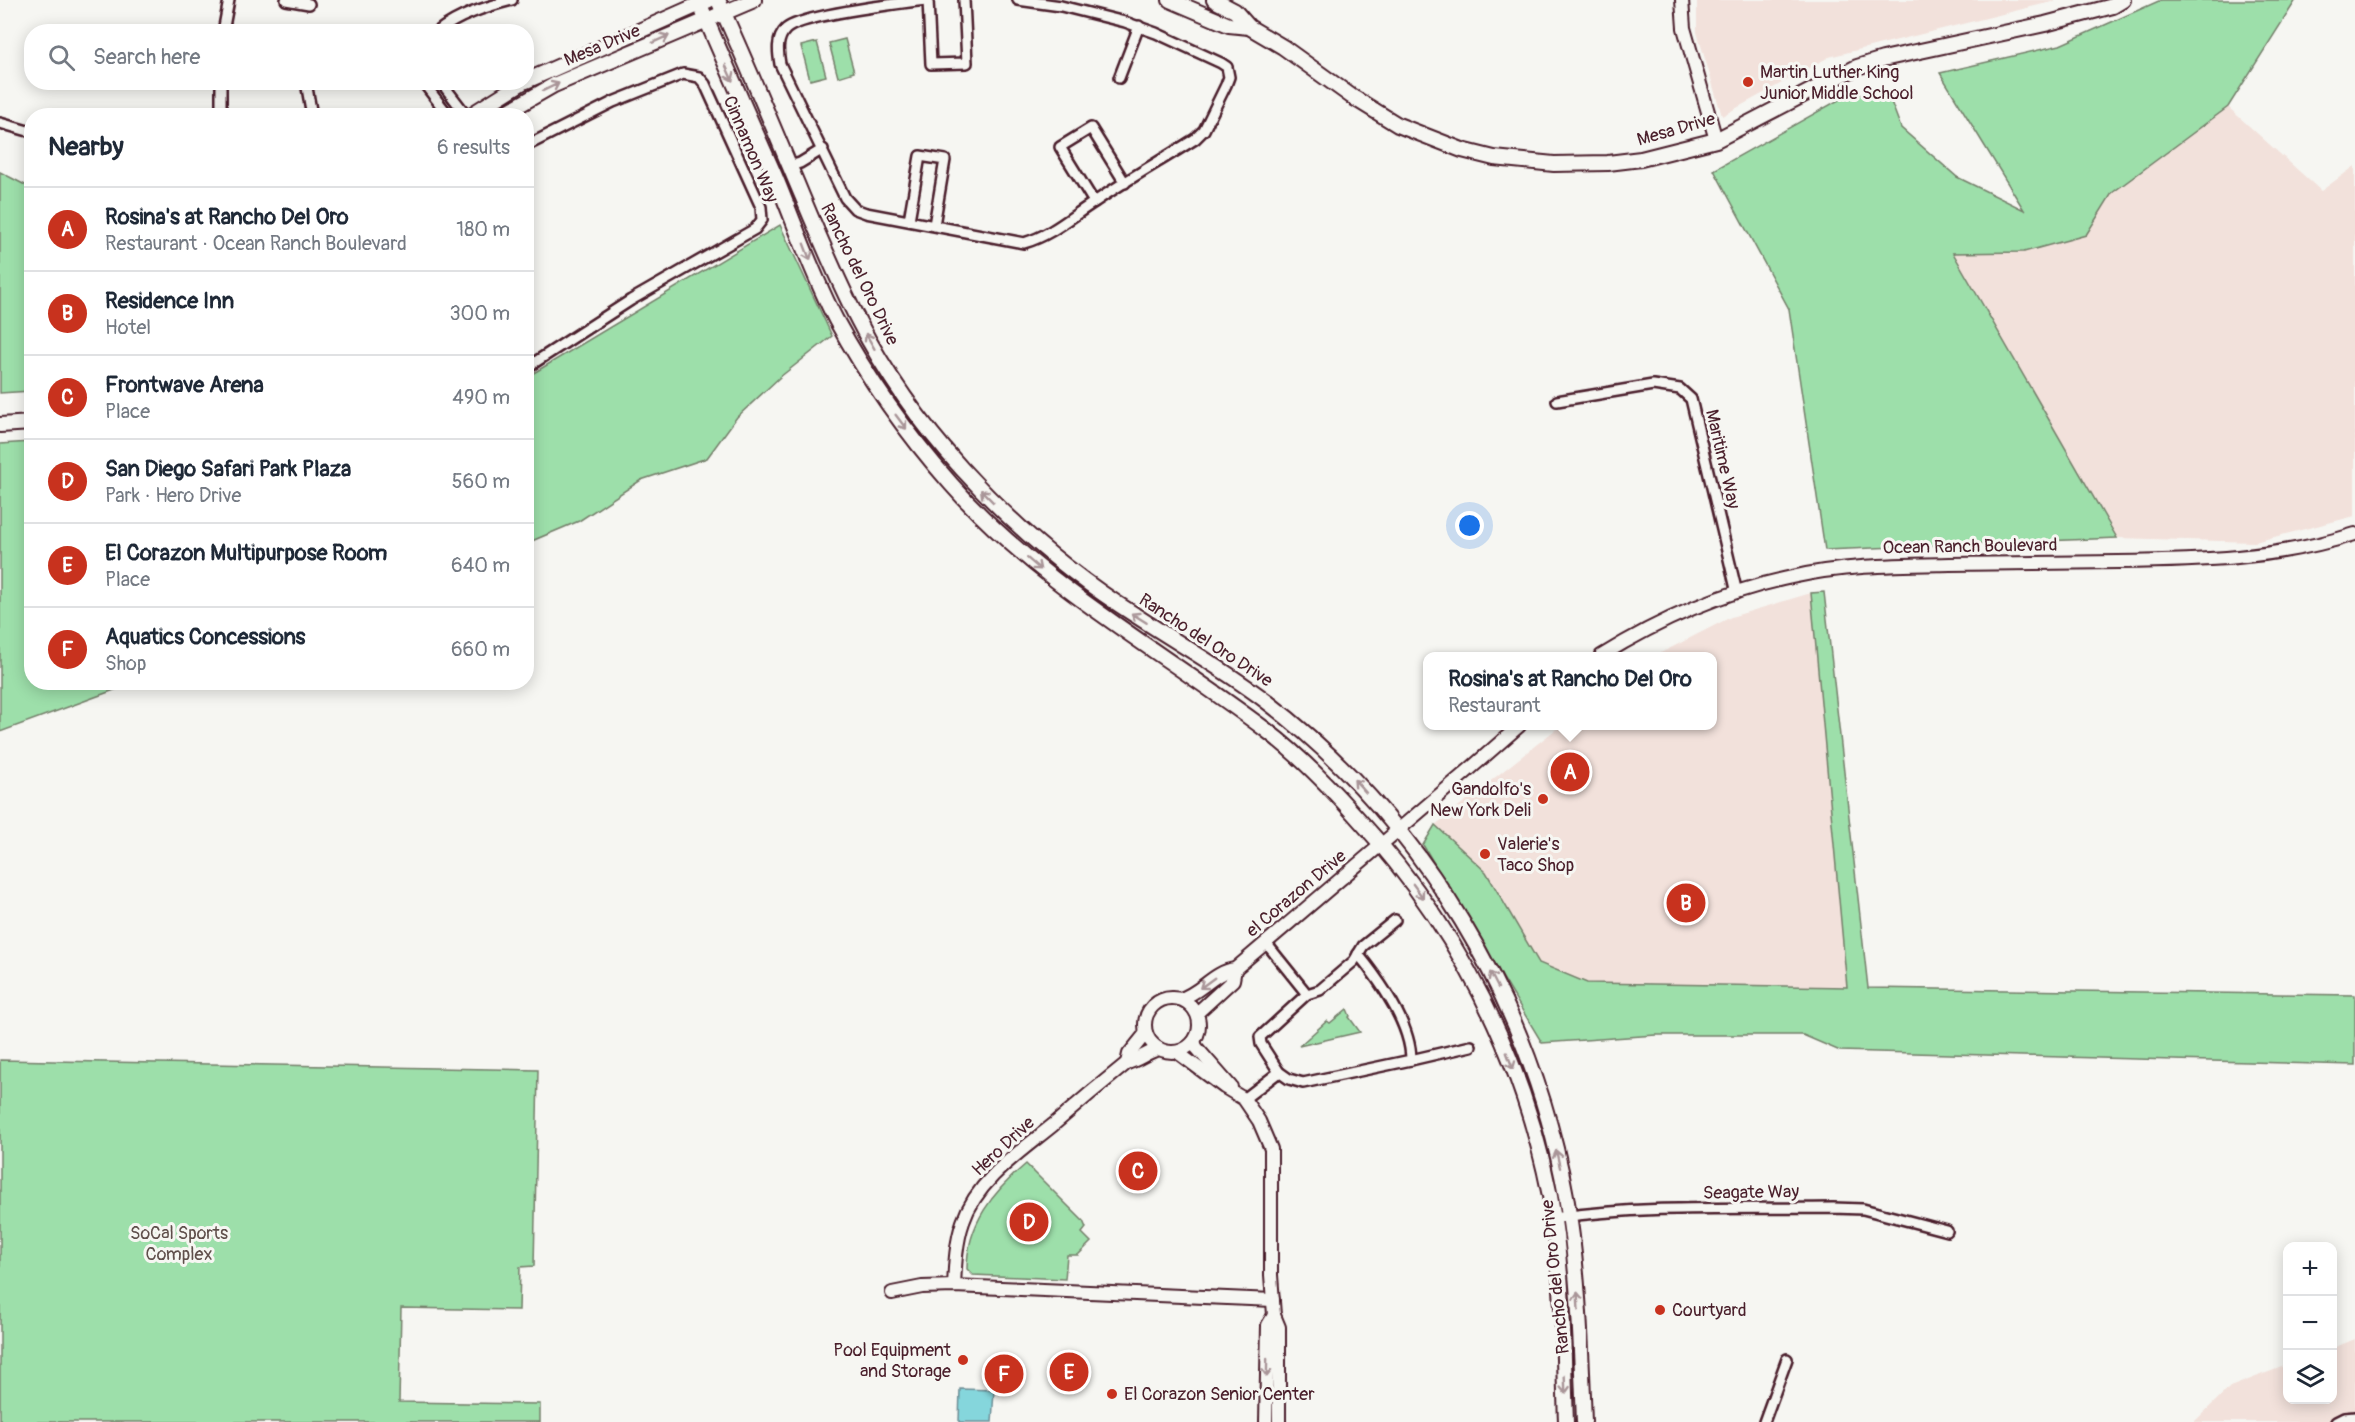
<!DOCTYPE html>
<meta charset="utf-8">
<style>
body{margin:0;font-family:Pangolin,sans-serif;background:#f6f6f7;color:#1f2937}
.controls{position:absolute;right:18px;bottom:18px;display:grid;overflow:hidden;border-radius:12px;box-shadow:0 3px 15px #0003}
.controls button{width:54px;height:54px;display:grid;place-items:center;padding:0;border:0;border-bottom:2px solid #e0e1e3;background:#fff;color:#1f2937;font:30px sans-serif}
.you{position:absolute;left:1470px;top:526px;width:21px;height:21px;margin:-15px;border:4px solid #fff;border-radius:50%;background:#1a73e8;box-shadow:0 0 0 9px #1a73e833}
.badge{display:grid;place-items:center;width:39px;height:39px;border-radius:50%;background:#c8321e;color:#fff;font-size:20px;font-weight:700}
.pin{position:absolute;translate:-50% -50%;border:3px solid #fff;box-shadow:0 2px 6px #0006}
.popup{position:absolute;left:1423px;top:652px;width:294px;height:78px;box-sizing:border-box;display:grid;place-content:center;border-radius:12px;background:#fff;filter:drop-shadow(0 2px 4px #0005);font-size:20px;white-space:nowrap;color:#747a83}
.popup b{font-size:22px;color:#1f2937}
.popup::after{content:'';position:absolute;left:50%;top:100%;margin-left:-12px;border:12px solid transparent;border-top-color:#fff}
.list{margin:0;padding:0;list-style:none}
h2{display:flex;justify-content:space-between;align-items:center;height:78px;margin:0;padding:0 24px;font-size:26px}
h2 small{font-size:20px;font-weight:400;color:#747a83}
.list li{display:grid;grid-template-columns:39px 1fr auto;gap:18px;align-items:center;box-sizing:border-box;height:84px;padding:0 24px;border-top:2px solid #e0e1e3}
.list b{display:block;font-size:22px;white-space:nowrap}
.list p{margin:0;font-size:20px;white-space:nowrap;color:#747a83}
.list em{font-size:20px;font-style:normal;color:#747a83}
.icon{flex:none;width:33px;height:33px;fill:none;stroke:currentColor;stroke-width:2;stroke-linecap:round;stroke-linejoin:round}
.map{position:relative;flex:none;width:2355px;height:1422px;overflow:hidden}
.search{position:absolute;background:#fff;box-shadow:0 3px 15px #0003;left:24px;top:24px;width:510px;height:66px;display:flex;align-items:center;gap:15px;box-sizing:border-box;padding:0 21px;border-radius:24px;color:#747a83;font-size:22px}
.panel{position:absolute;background:#fff;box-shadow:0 3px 15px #0003;left:24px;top:108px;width:510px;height:582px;border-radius:24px}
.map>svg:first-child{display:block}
.built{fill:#f2e1db}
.green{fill:#9ddfaa;stroke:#747f6a;stroke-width:1.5}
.water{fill:#85d6dc;stroke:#6d8d95;stroke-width:1.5}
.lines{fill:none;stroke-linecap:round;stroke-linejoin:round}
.minor-casing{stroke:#4a1f2b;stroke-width:14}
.tertiary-casing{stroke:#4a1f2b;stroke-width:16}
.secondary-casing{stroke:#4a1f2b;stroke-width:18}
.minor{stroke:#f6f6f2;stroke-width:9}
.tertiary{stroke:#f6f6f2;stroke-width:12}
.secondary{stroke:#f6f6f2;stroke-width:14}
.oneway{stroke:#a99598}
.poi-dot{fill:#c8321e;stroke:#f6f6f2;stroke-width:2}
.labels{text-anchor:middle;stroke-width:6;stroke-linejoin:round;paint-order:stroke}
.street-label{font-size:18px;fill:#4a1f2b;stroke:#f6f6f2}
.poi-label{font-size:18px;fill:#4a1f2b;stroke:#f6f6f2;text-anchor:start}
.park-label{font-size:18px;fill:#5f4f4b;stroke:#f6f6f2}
</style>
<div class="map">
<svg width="2355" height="1422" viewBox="0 0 2355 1422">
<rect width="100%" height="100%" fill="#f6f6f2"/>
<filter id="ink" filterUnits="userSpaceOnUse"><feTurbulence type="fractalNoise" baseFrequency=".0167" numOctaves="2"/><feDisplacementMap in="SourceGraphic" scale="12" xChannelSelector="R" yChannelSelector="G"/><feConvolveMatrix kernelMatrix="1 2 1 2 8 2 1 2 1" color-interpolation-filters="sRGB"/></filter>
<g filter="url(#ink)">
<g class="built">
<path d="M1697,0h362l-230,57 -107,59 -25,-84z"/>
<path d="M2228,107l93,84 34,-25v350l-100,26 -138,-4 -164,-285 71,-1 62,-17 26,-42z"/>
<path d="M1811,593l36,394 -260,-4 -48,-20 -53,-91 -51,-47 125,-99h152v-70h-57l76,-39z"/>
<path d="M2355,1339v83h-161l36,-35 57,-22 1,35h44l1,-52z"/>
</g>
<g class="green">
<path d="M2161,0h135l-68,107 -116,86 -26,42 -62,17 -71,1 164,285 -292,12 -36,-241 -75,-139 130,-73 43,-6 14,37 56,49 67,33 -84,-137 120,-28z"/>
<path d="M845,39l9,33 -16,5 -9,-34z"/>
<path d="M817,42l9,34 -16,4 -9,-34z"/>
<path d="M0,172l31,16v203l-31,2z"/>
<path d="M780,225l52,111 -52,41 -43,40 -30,41 -66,22 -62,41 -52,22v-166z"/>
<path d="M31,442l1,240 96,1 -3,3 -125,46v-288z"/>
<path d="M1824,592l44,396 487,7v70l-515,-14 -37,-16h-147l-114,8 -119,-198 12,-20 51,47 53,91 48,20 260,4 -36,-394z"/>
<path d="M1347,1009l3,7 -1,1 11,15 -61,14 28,-25 3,2z"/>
<path d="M0,1060l538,10 -4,196 -14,1 -1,43 -118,-2 -2,94 141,2v18h-540z"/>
<path d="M1026,1164l57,57 3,7 -4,5 9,9 -13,13h-11l-2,24 -92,-4 -6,-6c0,-45 26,-77 59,-105z"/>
</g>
<path class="water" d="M960,1389l34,1 -2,32h-33z"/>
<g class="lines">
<g class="minor-casing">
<g id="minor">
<path d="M286,0l23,4"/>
<path d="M926,0c-25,3 -124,15 -140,29 -10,10 -8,23 -6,35l65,134 10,11 11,4 158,30c28,-8 48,-27 72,-42 32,-22 66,-41 99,-62l9,-9 22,-45 3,-8 -2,-10 -6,-4 -65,-30 -31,-11 -64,-16 -43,-6"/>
<path d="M928,0l3,64 36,-1 -3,-63"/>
<path d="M223,32l6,-32"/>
<path d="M437,32c22,-17 48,-25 75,-32"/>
<path d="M1119,78l20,-52"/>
<path d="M221,82v34"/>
<path d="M306,82l6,34"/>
<path d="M423,82l26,34"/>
<path d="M441,82l26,34"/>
<path d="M0,123l28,8"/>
<path d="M526,146l87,-44 70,-28 16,3 6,7 56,123 1,13 -7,9 -124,71 -105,68"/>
<path d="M790,166l10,-3 23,-14"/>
<path d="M1094,202l-34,-55 31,-19 34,55"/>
<path d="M909,220l11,-64 25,4 -11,65"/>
<path d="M1557,401l96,-16 27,4 11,10 46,194"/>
<path d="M1266,943l41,51 -47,43 1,7 18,28"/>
<path d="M1307,994l13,-4 34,-29 9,-15 32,-26"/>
<path d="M1411,1060l60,-14"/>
<path d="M1244,1099l35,-27 10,7 14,4 108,-23c0,-35 -31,-79 -53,-106"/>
<path d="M1553,1218c92,-13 187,-9 280,-10l30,1 84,22"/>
<path d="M1764,1422l23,-63"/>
<path d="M2336,1422l8,-4 11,-1"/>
</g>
</g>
<g class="tertiary-casing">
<g id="tertiary">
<path d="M1682,0l2,28 32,112"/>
<path d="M1601,656c58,-36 125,-65 191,-79 52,-12 105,-12 158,-13 56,-1 112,-1 168,-2 81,-1 159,-3 237,-28"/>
<circle cx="1172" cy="1025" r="27"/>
<path d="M1180,999c21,-6 33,-27 55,-30l236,-201 48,-42"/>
<path d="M1197,1013l36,-33 2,-11"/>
<path d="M1194,1041l2,6 35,40"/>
<path d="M1177,1052l47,35 20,12 15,22 12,28v126l3,40 5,12v95"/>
<path d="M1127,1063l2,-9 17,-21"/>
<path d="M954,1286c1,-21 2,-44 9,-64 14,-42 57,-70 90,-97 24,-21 49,-42 74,-62 12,-3 20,-11 32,-14"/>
<path d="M892,1293l30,-6 32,-1 319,14"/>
<path d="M1266,1422l2,-97 6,-10"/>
</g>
</g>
<g class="secondary-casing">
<g id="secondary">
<path d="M698,0c25,59 51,117 77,176 20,48 37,98 61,144 32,59 70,113 115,164 89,101 208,165 315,246 32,24 61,54 88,84 101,109 167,236 196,382 14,74 13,151 16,226"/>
<path d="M718,0c24,53 47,107 69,160 23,54 44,108 71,160 27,53 64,105 104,149 51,56 109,106 173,146 44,29 89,54 131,86 157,120 265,301 300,495 13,75 15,151 18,226"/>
<path d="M1170,0l59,25 20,2"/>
<path d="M1214,0l21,11 14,16 34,20 68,49 47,29 64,25 32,8 60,6 54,-1 33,-4 75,-19 141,-73 26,-8 162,-35 68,-18 10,-6"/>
<path d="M526,81l183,-81"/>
<path d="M469,116l54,-34"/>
<path d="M500,116l54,-31 200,-85"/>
<path d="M0,425l32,-2"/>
</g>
</g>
<use href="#minor" class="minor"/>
<use href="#tertiary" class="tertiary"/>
<use href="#secondary" class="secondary"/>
</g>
<defs><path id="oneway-shaft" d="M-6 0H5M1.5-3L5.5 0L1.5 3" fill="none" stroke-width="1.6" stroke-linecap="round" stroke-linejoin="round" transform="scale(1.5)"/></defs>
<g class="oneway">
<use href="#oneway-shaft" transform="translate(661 39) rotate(-24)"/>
<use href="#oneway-shaft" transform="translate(729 73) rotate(66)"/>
<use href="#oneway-shaft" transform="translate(551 87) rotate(-26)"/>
<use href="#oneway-shaft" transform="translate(807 252) rotate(69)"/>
<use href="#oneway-shaft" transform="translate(870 341) rotate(-120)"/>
<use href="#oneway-shaft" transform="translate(901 422) rotate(53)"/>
<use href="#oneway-shaft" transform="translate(987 496) rotate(-135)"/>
<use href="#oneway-shaft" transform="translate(1034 564) rotate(41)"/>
<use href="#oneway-shaft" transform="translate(1139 618) rotate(-148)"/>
<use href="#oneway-shaft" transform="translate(1360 786) rotate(-132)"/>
<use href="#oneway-shaft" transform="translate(1418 891) rotate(54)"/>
<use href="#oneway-shaft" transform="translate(1494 980) rotate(-117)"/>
<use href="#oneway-shaft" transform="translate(1207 983) rotate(144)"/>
<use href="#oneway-shaft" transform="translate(1510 1061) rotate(69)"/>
<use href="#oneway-shaft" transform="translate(1558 1159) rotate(-103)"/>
<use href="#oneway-shaft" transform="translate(1578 1301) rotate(-93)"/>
<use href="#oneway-shaft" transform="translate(1267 1368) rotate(91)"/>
<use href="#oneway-shaft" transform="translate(1565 1385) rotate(88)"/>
</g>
</g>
<g class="poi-dot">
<circle cx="1748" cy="82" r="6"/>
<circle cx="1543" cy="799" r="6"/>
<circle cx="1485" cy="854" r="6"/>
<circle cx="1660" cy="1310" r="6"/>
<circle cx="963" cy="1360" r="6"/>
<circle cx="1112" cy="1394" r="6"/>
</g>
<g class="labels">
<g class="street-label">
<text transform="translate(602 45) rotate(-23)" y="6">Mesa Drive</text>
<text transform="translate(1676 129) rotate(-16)" y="6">Mesa Drive</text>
<text transform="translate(751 149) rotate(67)" y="6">Cinnamon Way</text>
<text transform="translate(860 274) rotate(64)" y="6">Rancho del Oro Drive</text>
<text transform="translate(1723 459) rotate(77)" y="6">Maritime Way</text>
<text transform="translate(1970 546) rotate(-1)" y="6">Ocean Ranch Boulevard</text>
<text transform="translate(1206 640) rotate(33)" y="6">Rancho del Oro Drive</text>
<text transform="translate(1296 893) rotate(-40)" y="6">el Corazon Drive</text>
<text transform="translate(1003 1146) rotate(-43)" y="6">Hero Drive</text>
<text transform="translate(1751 1192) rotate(-1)" y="6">Seagate Way</text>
<text transform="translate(1555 1277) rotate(-96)" y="6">Rancho del Oro Drive</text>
</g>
<g class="poi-label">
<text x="1760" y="78">Martin Luther King<tspan x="1760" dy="21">Junior Middle School</tspan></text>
<text x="1531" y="795" text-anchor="end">Gandolfo's<tspan x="1531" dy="21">New York Deli</tspan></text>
<text x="1497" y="850">Valerie's<tspan x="1497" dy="21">Taco Shop</tspan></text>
<text x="1672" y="1316">Courtyard</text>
<text x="951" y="1356" text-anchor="end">Pool Equipment<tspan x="951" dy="21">and Storage</tspan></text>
<text x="1124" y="1400">El Corazon Senior Center</text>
</g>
<g class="park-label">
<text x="179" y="1239">SoCal Sports<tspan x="179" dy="21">Complex</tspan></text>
</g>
</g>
</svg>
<div class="controls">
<button>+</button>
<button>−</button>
<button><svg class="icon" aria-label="layers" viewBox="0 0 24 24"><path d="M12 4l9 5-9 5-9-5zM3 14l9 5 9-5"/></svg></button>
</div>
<div class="you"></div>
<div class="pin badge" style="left:1570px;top:772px">A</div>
<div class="popup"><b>Rosina's at Rancho Del Oro</b>Restaurant</div>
<div class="pin badge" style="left:1686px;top:903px">B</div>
<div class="pin badge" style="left:1138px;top:1171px">C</div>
<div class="pin badge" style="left:1029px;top:1222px">D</div>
<div class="pin badge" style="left:1069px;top:1372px">E</div>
<div class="pin badge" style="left:1004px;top:1374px">F</div>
<div class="search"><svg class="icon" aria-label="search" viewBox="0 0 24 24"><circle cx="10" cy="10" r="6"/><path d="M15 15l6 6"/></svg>Search here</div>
<section class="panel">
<h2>Nearby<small>6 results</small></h2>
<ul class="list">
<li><span class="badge">A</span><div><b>Rosina's at Rancho Del Oro</b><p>Restaurant · Ocean Ranch Boulevard</p></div><em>180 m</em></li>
<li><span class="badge">B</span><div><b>Residence Inn</b><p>Hotel</p></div><em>300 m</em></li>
<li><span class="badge">C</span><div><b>Frontwave Arena</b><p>Place</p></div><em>490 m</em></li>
<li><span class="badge">D</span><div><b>San Diego Safari Park Plaza</b><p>Park · Hero Drive</p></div><em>560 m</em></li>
<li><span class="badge">E</span><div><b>El Corazon Multipurpose Room</b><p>Place</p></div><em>640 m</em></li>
<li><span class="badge">F</span><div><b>Aquatics Concessions</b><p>Shop</p></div><em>660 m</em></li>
</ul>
</section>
</div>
